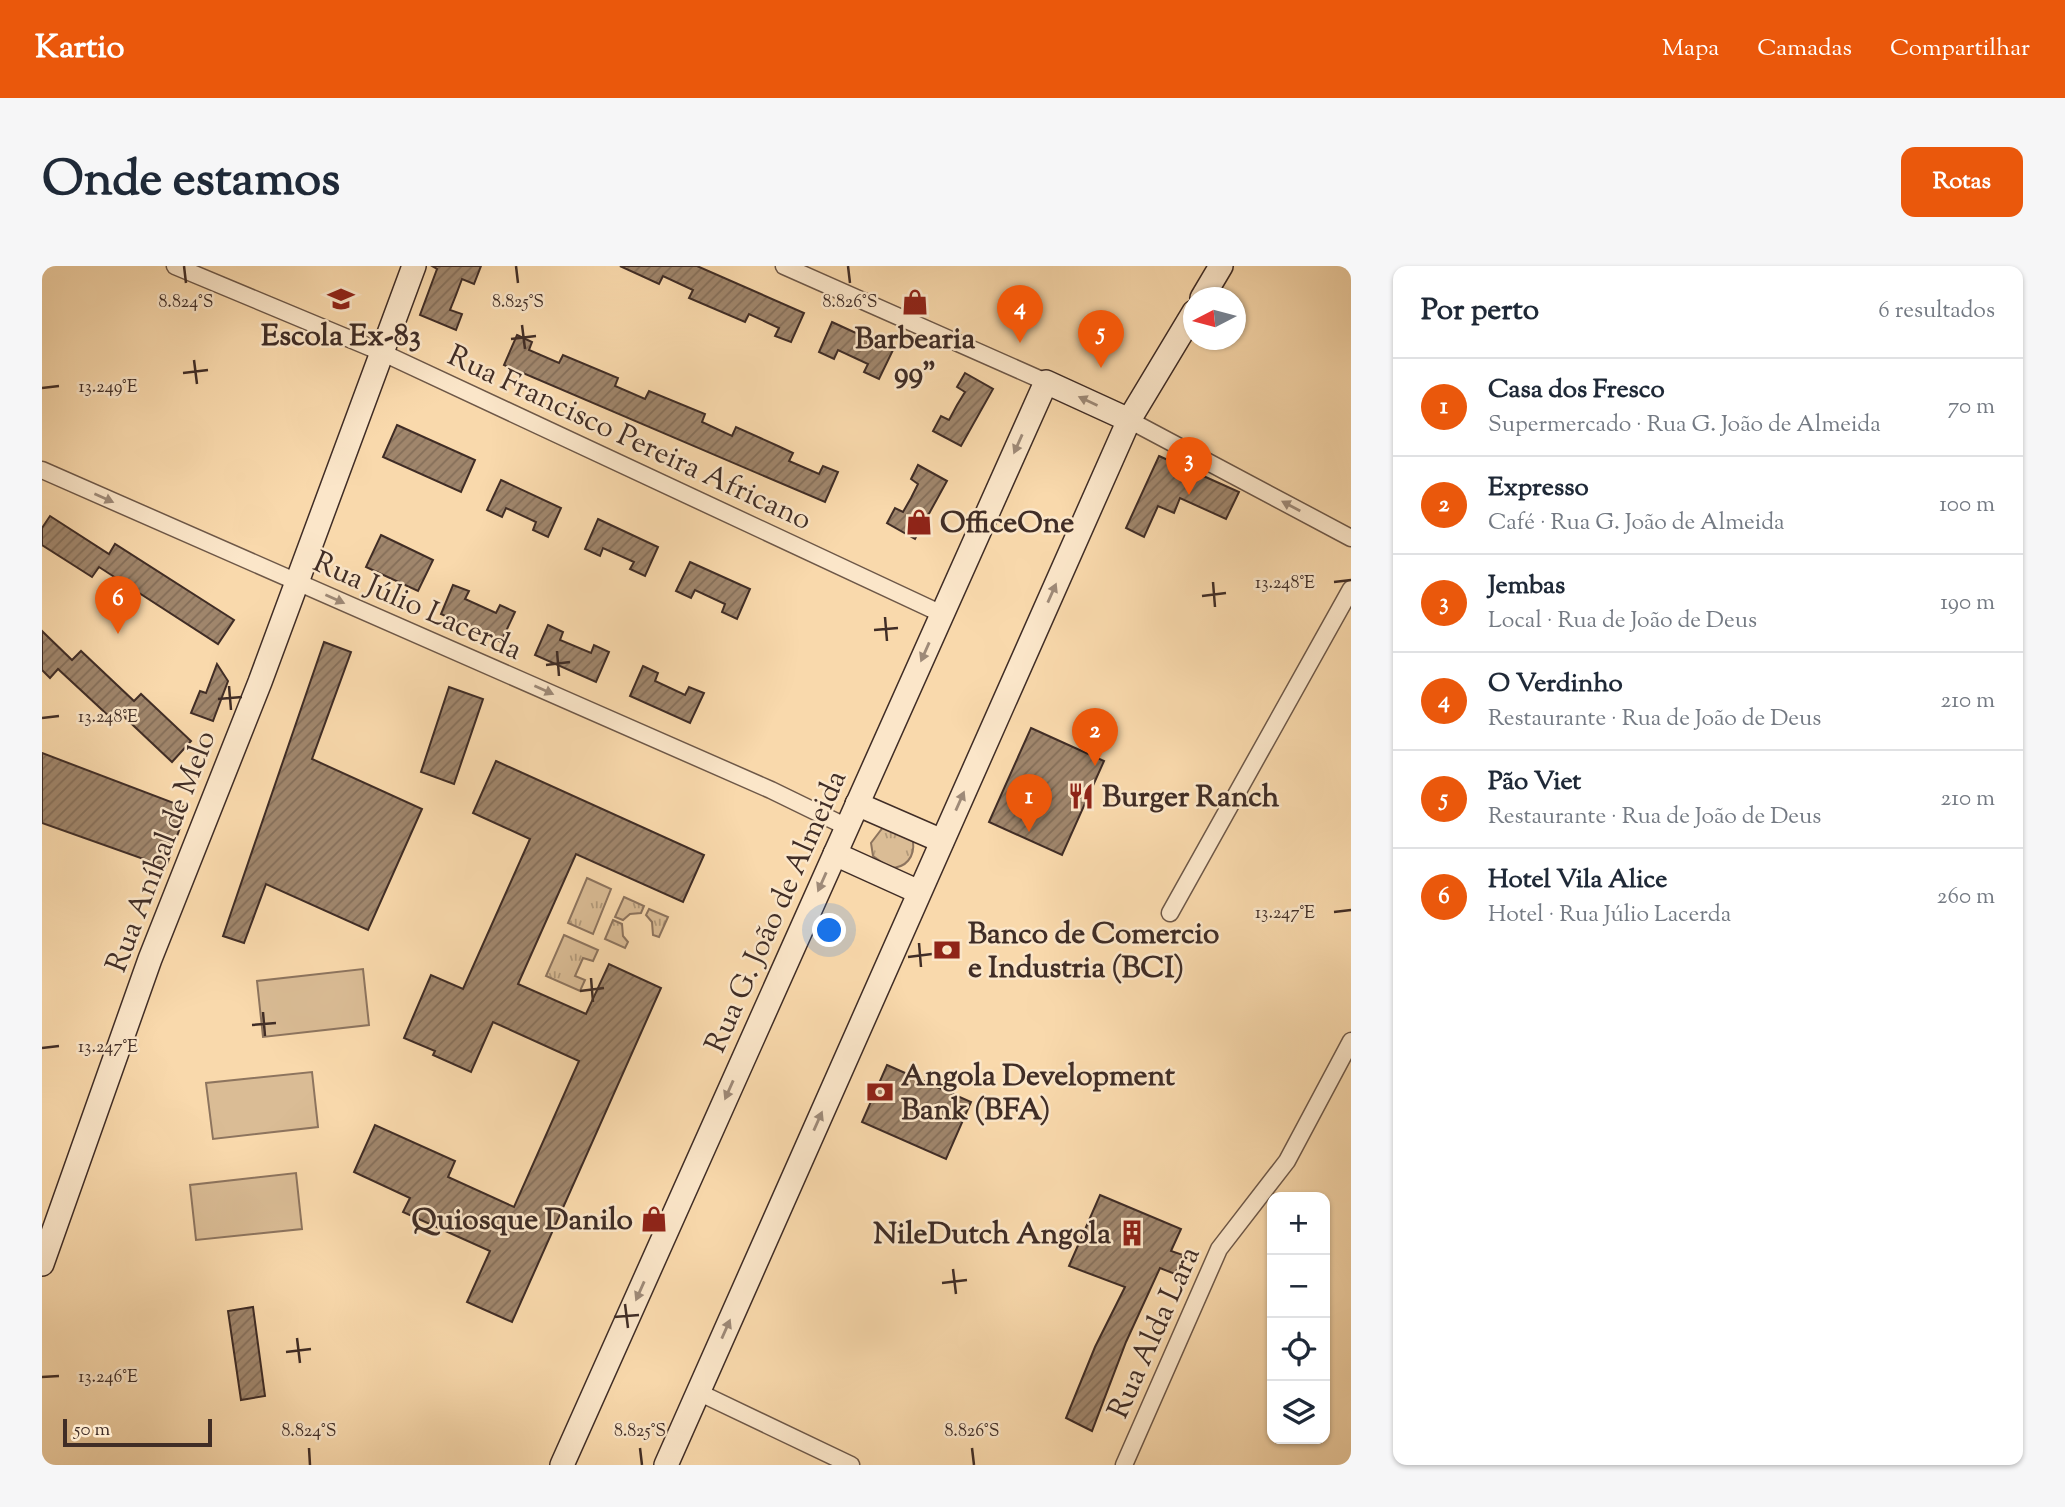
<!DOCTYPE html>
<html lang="pt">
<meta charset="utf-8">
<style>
body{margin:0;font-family:"Sorts Mill Goudy",serif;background:#f6f6f7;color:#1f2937}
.controls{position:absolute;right:21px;bottom:21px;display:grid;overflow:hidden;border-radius:14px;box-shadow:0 2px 5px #0004}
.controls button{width:63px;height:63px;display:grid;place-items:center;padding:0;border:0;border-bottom:2px solid #e0e1e3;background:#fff;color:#1f2937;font:35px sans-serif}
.compass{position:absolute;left:1141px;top:21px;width:63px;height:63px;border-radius:50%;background:#fff;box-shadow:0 2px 5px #0004;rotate:264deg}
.scale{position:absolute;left:21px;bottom:18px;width:149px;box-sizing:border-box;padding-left:7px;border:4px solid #402d26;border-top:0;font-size:19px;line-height:24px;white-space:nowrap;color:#402d26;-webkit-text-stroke:5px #fbe6c9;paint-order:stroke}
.you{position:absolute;left:788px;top:665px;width:24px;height:24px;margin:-18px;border:5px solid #fff;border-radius:50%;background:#1a73e8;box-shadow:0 0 0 10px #1a73e833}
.badge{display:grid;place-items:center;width:46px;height:46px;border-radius:50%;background:#ea580c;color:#fff;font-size:23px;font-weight:700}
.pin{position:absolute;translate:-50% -58px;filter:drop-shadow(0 2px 4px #0008)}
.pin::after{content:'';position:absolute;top:37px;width:24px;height:21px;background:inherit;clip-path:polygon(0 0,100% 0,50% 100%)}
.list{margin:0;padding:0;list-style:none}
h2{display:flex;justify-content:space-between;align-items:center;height:91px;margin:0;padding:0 28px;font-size:30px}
h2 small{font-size:23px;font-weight:400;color:#747a83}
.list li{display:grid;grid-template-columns:46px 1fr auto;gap:21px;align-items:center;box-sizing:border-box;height:98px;padding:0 28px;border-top:2px solid #e0e1e3}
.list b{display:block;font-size:26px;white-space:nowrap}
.list p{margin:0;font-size:23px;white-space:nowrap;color:#747a83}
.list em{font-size:23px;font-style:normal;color:#747a83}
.icon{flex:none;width:38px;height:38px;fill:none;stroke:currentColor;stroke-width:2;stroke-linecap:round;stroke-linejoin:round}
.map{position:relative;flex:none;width:1309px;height:1199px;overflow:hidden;border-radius:14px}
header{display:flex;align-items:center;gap:42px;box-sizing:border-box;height:98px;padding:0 35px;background:#ea580c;color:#fff}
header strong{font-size:33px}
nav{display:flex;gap:38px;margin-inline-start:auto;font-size:24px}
.intro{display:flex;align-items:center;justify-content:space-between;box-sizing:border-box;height:168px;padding:0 42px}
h1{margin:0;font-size:49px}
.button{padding:18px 32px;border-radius:14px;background:#ea580c;color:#fff;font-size:24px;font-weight:700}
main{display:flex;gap:42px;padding:0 42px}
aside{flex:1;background:#fff;border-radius:14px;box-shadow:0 2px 5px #0004}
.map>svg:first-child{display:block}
.grass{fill:url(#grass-tufts);stroke:#8d745e;stroke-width:2}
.pitch{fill:#dabc95;stroke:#8d745e;stroke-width:2}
.building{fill:url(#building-hatch);stroke:#402d26;stroke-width:2}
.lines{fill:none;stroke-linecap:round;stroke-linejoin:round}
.street-casing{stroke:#6e5848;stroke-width:19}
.secondary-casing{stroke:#402d26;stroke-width:26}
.street{stroke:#fbe6c9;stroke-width:16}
.secondary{stroke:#fbe6c9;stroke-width:23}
.oneway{fill:#9e8a78}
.ticks{fill:none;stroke:#402d26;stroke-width:2.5}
.labels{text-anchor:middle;stroke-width:5;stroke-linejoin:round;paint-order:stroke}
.poi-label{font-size:30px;font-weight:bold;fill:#402d26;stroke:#fbe6c9;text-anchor:start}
.street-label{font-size:30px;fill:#402d26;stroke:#fbe6c9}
.ticks-label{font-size:18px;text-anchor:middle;fill:#402d26;stroke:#fbe6c9;stroke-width:5;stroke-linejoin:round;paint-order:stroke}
</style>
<header>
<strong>Kartio</strong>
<nav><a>Mapa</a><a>Camadas</a><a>Compartilhar</a></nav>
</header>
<div class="intro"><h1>Onde estamos</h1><a class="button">Rotas</a></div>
<main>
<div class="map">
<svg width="1309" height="1199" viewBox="0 0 1309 1199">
<defs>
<pattern id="grass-tufts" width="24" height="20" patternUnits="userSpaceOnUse" patternTransform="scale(1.75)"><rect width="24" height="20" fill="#dabc95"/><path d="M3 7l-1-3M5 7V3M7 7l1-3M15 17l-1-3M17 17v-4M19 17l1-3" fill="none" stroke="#b29979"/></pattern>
<pattern id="building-hatch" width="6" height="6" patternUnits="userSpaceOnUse" patternTransform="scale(1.75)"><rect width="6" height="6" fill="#a0866c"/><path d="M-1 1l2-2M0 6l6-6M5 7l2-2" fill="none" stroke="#846e59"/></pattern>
</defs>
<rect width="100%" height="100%" fill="#f9d9ac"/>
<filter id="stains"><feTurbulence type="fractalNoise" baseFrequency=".00286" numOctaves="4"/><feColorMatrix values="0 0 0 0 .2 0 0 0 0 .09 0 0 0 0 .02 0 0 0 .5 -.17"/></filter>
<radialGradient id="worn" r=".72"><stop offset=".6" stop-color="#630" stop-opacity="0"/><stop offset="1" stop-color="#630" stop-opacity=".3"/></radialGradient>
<g class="grass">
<path d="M842,560l29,15c2,16 -7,27 -23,27l-17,-12 -2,-13z"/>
<path d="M545,612l24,11 -18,45 -25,-11z"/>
<path d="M582,631l20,9 -3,7 -11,1 -7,6 -8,-3z"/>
<path d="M607,643l19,8 -9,20 -6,-2 -1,-13 -6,-7z"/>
<path d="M571,654l9,4 1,12 5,6 -3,6 -20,-9z"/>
<path d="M522,669l34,15 -5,11 -10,-3 -8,18 10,4 -5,11 -34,-15z"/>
</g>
<g class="pitch">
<path d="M321,703l6,56 -106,12 -6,-56z"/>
<path d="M270,806l6,55 -105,12 -7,-56z"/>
<path d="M254,907l6,56 -106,11 -6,-55z"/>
</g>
<g class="building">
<path d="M390,0h49l-7,18 -12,-5 -6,16 -6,15 12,4 -6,16 -36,-15 17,-46z"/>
<path d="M578,0h77l107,47 -13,29 -16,-6 4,-8 -30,-14 -4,8 -56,-24 4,-8 -30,-14 -4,8z"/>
<path d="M790,56l61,28 -14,29 -15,-7 4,-8 -30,-14 -4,9 -15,-7z"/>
<path d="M475,69l15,7 -3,8 30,13 4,-8 55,23 -3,8 30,13 4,-8 56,23 -3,8 30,14 4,-9 42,19 15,7 -4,8 30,13 4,-8 15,6 -13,30 -321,-137z"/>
<path d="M923,107l28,16 -32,57 -28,-15 8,-15 8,4 8,-15 8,-13 -8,-5z"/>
<path d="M355,159l78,35 -14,32 -78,-35z"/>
<path d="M1117,190l80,36 -13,27 -46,-21 -6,15 -16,-7 -14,31 -18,-9z"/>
<path d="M876,199l29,16 -32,58 -28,-16 8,-15 8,4 8,-14 7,-14 -7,-5z"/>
<path d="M459,214l60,28 -13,29 -15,-7 3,-8 -30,-14 -4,9 -15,-7z"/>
<path d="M8,250l59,38 6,-10 119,76 -16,24 -119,-77 -7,10 -50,-32v-17z"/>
<path d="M556,253l60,28 -13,29 -15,-7 4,-7 -31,-14 -3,8 -15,-7z"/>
<path d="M339,269l52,25 -15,31 -52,-24z"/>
<path d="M648,296l60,27 -13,30 -15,-7 3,-8 -30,-14 -4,8 -15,-7z"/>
<path d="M411,319l16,6 -4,8 31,14 4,-8 15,7 -14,30 -60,-28z"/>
<path d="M506,359l15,7 -3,8 31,13 3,-8 15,7 -13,30 -61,-27z"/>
<path d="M0,365l30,29 9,-9 53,50 7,-7 50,47 -19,21 -53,-50 -7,7 -54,-50 -8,9 -8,-8z"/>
<path d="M282,376l27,10 -39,107 110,50 -54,121 -102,-46 -22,59 -21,-7z"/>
<path d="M175,398l11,17 -15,40 -22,-8 9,-22 6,2z"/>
<path d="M601,400l15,7 -3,8 30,14 4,-8 15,6 -14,30 -60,-27z"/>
<path d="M407,421l34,12 -29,85 -33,-12z"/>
<path d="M989,462l73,33 -42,94 -73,-33z"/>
<path d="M0,487l145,55 -21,59 -124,-44z"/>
<path d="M454,495l208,94 -21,47 -107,-48 -58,130 68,30 23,-50 52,24 -149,334 -45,-20 23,-51 -87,-39 7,-14 -56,-26 21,-47 80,36 -7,16 66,30 65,-146 -86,-39 -22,50 -38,-17 2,-4 -31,-13 27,-63 32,14 67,-150 -57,-26z"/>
<path d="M845,799l84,37 -25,57 -84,-37z"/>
<path d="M1058,929l81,34 -10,22 12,4 -8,19 -15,-6 -34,74 -34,89 -26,-13 29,-71 30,-60 -56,-21z"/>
<path d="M211,1041l12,89 -24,4 -13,-89z"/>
</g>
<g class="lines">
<g class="street-casing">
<g id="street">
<path d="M133,0l206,86 561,262"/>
<path d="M742,0l262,116"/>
<path d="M1087,154l222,118"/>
<path d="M0,204l729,320 76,37"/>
<path d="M1128,647l181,-324"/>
<path d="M656,1126l153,73"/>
<path d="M1082,1199l95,-216 68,-88 64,-120"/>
</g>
</g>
<g class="secondary-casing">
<g id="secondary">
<path d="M1160,32l19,-32"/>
<path d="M815,538l85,37"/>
<path d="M793,588l84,38"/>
<path d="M0,998l108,-305 110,-277 154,-416"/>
<path d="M520,1199l484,-1083 83,38"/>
<path d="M624,1199l463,-1045 65,-108"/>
</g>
</g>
<use href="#street" class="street"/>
<use href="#secondary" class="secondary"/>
</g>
<defs><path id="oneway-solid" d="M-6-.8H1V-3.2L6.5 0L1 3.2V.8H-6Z" transform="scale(1.75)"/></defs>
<g class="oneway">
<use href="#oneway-solid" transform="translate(1046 135) rotate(-155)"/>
<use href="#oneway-solid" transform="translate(976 178) rotate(114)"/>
<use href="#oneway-solid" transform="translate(62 232) rotate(24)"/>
<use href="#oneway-solid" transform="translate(1249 240) rotate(-152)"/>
<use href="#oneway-solid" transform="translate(1010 327) rotate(-66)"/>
<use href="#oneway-solid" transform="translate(293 333) rotate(24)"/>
<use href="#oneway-solid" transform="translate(883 386) rotate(114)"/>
<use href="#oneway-solid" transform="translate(502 424) rotate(24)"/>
<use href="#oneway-solid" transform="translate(918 535) rotate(-66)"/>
<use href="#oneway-solid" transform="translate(780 616) rotate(114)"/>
<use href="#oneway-solid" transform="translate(687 824) rotate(114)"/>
<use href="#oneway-solid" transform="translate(776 855) rotate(-66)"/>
<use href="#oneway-solid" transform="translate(598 1025) rotate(114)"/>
<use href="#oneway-solid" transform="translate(684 1063) rotate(-66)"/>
</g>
<path class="ticks" d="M142,0l2,17M474,0l2,17M806,0l2,17M480,59l3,24M469,73l25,-3M152,94l3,24M141,107l25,-3M0,122l17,-2M1171,316l2,25M1292,316l17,-2M1160,330l24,-3M843,351l2,24M832,364l24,-2M515,385l2,25M504,399l24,-3M187,420l2,24M176,433l24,-2M0,452l17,-2M1292,646l17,-2M877,677l2,24M866,691l24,-3M549,712l2,24M538,725l24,-3M221,746l2,24M210,759l24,-2M0,782l17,-2M911,1003l3,25M900,1017l25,-3M583,1038l3,24M572,1051l25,-2M255,1072l3,25M244,1086l25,-3M0,1111l17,-1M267,1182l1,17M598,1182l2,17M930,1182l2,17"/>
<defs>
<g id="school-bare" transform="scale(2.1)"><path d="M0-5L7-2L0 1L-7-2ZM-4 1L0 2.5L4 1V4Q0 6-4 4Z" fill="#8f2418" stroke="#fbe6c9" stroke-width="2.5" paint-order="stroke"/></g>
<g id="shop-bare" transform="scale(2.1)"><path d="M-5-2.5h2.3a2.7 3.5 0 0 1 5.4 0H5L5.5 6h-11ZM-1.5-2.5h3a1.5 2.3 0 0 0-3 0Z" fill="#8f2418" stroke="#fbe6c9" stroke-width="2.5" paint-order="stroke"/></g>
<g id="restaurant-bare" transform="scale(2.1)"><path d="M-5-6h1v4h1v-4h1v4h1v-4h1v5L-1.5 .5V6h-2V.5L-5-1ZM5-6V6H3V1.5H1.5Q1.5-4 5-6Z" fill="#8f2418" stroke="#fbe6c9" stroke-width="2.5" paint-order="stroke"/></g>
<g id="bank-bare" transform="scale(2.1)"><path d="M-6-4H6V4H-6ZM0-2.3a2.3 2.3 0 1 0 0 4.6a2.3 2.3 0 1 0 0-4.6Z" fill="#8f2418" stroke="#fbe6c9" stroke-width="2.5" paint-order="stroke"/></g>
<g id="building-bare" transform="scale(2.1)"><path d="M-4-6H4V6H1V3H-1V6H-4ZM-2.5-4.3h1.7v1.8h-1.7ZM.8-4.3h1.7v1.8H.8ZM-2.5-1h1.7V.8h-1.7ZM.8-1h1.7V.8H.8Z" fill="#8f2418" stroke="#fbe6c9" stroke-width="2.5" paint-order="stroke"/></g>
</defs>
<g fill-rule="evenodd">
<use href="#school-bare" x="299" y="33"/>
<use href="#shop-bare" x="873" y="36"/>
<use href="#shop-bare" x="877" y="256"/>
<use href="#restaurant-bare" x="1039" y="530"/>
<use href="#bank-bare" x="905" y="684"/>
<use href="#bank-bare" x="838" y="826"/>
<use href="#shop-bare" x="612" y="953"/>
<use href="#building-bare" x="1090" y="967"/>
</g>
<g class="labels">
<g class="poi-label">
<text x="299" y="79" text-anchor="middle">Escola Ex-83</text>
<text x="873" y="82" text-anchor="middle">Barbearia<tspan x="873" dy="34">99"</tspan></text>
<text x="898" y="266">OfficeOne</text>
<text x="1060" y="540">Burger Ranch</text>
<text x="926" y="677">Banco de Comercio<tspan x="926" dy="34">e Industria (BCI)</tspan></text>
<text x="859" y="819">Angola Development<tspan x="859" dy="34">Bank (BFA)</tspan></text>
<text x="591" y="963" text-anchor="end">Quiosque Danilo</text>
<text x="1069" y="977" text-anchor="end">NileDutch Angola</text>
</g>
<g class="street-label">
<text transform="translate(588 171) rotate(25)" y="10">Rua Francisco Pereira Africano</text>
<text transform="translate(376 339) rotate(24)" y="10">Rua Júlio Lacerda</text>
<text transform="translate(118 585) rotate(-69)" y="10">Rua Aníbal de Melo</text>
<text transform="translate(733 645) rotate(-66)" y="10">Rua G. João de Almeida</text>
<text transform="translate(1111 1066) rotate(-66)" y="10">Rua Alda Lara</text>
</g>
</g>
<g class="ticks-label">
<text x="144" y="41">8.824°S</text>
<text x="476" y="41">8.825°S</text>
<text x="808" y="41">8.826°S</text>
<text x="66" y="126">13.249°E</text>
<text x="1243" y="322">13.248°E</text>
<text x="66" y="456">13.248°E</text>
<text x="1243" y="652">13.247°E</text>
<text x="66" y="786">13.247°E</text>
<text x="66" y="1116">13.246°E</text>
<text x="267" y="1170">8.824°S</text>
<text x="598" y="1170">8.825°S</text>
<text x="930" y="1170">8.826°S</text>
</g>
<rect width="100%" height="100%" filter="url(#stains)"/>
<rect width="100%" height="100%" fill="url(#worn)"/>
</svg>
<div class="controls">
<button>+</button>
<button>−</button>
<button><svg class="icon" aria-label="locate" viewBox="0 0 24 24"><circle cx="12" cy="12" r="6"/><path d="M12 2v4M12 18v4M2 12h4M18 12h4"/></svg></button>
<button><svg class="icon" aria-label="layers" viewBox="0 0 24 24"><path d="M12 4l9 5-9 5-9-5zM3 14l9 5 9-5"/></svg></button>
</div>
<svg class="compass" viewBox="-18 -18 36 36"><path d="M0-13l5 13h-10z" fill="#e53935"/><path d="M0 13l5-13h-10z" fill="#747a83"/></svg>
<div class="scale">50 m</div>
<div class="you"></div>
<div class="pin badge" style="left:987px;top:566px">1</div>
<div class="pin badge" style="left:1053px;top:500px">2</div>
<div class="pin badge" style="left:1147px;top:229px">3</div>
<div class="pin badge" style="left:978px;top:77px">4</div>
<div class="pin badge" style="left:1059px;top:102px">5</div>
<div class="pin badge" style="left:76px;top:368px">6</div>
</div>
<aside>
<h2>Por perto<small>6 resultados</small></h2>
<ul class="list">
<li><span class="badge">1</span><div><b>Casa dos Fresco</b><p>Supermercado · Rua G. João de Almeida</p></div><em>70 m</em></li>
<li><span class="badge">2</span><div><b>Expresso</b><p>Café · Rua G. João de Almeida</p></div><em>100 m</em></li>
<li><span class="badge">3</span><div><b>Jembas</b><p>Local · Rua de João de Deus</p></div><em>190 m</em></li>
<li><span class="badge">4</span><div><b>O Verdinho</b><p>Restaurante · Rua de João de Deus</p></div><em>210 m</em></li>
<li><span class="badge">5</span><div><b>Pão Viet</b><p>Restaurante · Rua de João de Deus</p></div><em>210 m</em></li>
<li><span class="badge">6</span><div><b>Hotel Vila Alice</b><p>Hotel · Rua Júlio Lacerda</p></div><em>260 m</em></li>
</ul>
</aside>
</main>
